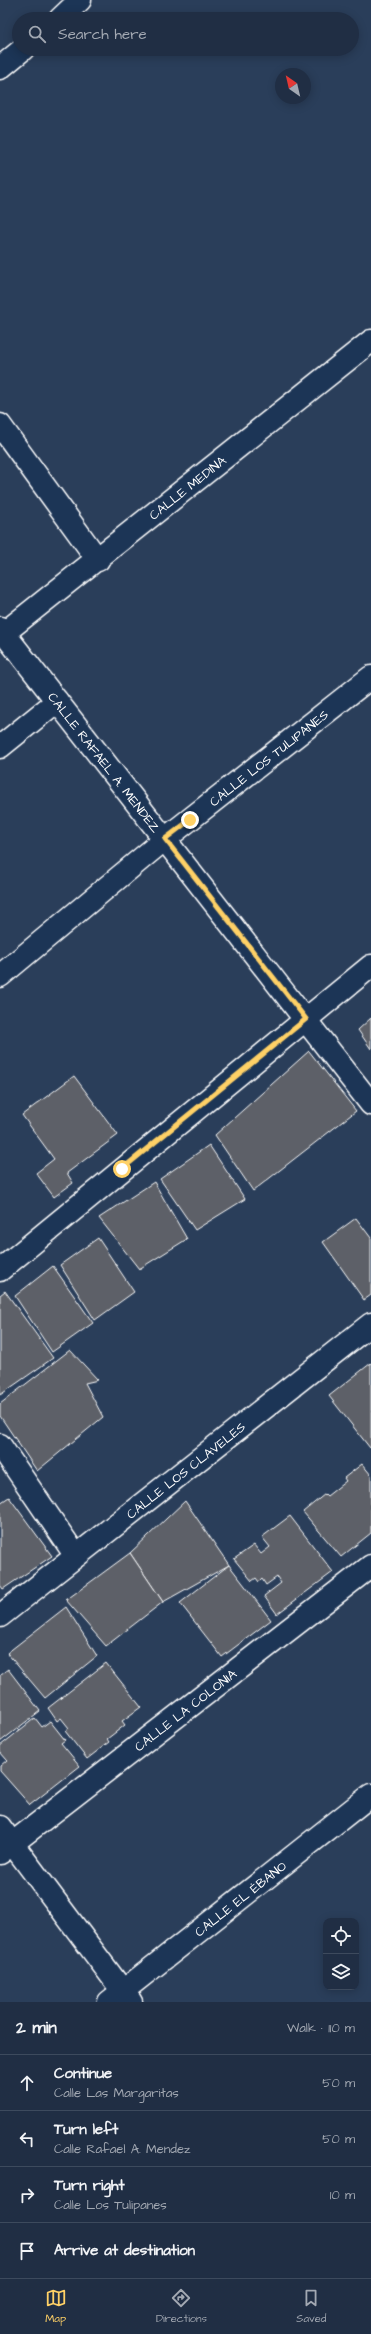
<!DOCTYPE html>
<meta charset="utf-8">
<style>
body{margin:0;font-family:"Architects Daughter",sans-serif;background:#28364b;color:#f1f3f6}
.controls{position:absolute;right:12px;bottom:12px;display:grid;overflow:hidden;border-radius:8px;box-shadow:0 2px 10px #0003}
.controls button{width:36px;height:36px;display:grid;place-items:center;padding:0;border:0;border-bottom:1px solid #3d4a5d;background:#202e44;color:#f1f3f6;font:20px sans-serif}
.compass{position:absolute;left:275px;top:68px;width:36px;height:36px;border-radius:50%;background:#202e44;box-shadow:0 2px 10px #0003;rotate:326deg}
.stop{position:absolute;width:12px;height:12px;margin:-9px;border:3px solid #ffd166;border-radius:50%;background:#fff}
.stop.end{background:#ffd166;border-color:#fff;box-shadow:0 1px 4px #0008}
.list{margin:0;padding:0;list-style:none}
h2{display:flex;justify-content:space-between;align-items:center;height:52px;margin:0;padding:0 16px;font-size:17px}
h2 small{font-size:13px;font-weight:400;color:#a2a8b2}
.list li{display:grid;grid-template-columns:26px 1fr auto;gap:12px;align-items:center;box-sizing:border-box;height:56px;padding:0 16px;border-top:1px solid #3d4a5d}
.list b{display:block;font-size:15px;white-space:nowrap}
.list p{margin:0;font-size:13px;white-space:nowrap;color:#a2a8b2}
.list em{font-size:13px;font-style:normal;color:#a2a8b2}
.icon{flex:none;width:22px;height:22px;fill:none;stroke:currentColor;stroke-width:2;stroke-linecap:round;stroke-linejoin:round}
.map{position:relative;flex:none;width:371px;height:2002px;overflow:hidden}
.search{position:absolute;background:#202e44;box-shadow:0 2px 10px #0003;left:12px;right:12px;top:12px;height:44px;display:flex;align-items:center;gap:10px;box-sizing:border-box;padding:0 14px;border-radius:22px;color:#a2a8b2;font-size:15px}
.sheet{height:276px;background:#202e44}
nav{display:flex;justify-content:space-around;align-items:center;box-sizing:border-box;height:56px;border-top:1px solid #3d4a5d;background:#202e44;font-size:11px;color:#a2a8b2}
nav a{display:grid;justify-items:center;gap:2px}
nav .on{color:#ffd166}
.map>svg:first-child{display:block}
.building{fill:#5d6168;stroke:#fff}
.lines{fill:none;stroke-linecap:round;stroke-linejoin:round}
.street-casing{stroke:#fff;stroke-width:25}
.street{stroke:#1d3557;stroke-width:22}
.route{stroke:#ffd166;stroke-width:5}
.labels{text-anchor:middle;stroke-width:3.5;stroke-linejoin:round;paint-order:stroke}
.street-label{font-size:13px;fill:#fff;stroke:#1d3557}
</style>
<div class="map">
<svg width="371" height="2002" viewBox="0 0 371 2002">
<rect width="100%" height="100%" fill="#2a3e5a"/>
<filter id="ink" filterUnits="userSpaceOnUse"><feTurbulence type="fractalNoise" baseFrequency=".025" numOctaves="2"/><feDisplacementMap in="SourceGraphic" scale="8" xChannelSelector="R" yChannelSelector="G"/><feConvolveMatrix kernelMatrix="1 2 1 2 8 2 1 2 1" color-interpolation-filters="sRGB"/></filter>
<g filter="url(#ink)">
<g class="building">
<path d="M371,1018v31l-13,-19z"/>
<path d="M309,1051l47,60 -103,80 -38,-56z"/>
<path d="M74,1076l44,59 -51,38 6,10 -19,14 -18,-24 18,-14 -32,-44z"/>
<path d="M209,1145l36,54 -50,31 -35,-51z"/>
<path d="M154,1182l33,57 -48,30 -40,-51z"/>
<path d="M356,1218l15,20v57l-7,5 -41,-58z"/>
<path d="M98,1238l36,54 -39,28 -35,-55z"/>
<path d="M53,1266l40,57 -41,29 -37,-56z"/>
<path d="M5,1291l48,67 -53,37v-100z"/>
<path d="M70,1350l28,30 -13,3 18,34 -66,54 -37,-55v-12z"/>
<path d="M371,1363v84l-1,1 -41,-52z"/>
<path d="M362,1464l9,11v58l-30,24 -38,-45 22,-18 2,2 19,-15 -2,-3z"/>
<path d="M9,1497l43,59 -49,33 -3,-4v-82z"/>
<path d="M185,1501l44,64 -66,37 -33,-49z"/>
<path d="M290,1516l43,56 -56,42 -13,-18 17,-13 -4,-6 -11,8 -4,-6 -3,3 -3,-4 -4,3 -18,-22 20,-14 7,9 9,-7 -8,-10z"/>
<path d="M130,1553l33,49 -57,44 -40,-46z"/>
<path d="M229,1565l42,55 -49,37 -42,-54z"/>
<path d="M66,1607l31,49 -52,42 -38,-45z"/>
<path d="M106,1663l35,44 -19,14 3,4 -18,14 2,3 -22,17 -22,-28 4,-3 -8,-10 -4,3 -9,-13z"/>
<path d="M8,1669l32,42 -40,31v-67z"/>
<path d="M35,1718l7,9 8,-6 15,19 -4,3 19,23 -50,39 -30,-34v-5l7,-6 -7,-8v-6z"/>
</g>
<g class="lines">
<g class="street-casing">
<g id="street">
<path d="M60,19l20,-19"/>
<path d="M0,68l23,-19"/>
<path d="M0,425l98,135"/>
<path id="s1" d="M0,628l371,476"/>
<path id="s2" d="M4,633l367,-292"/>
<path d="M0,747l57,-46"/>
<path id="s3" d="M0,976l165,-137 206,-162"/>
<path d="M0,1270l371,-304"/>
<path d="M0,1445l76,111"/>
<path id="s4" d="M0,1616l371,-292"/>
<path d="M0,1827l131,175"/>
<path id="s5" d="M0,1853l371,-287"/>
<path id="s6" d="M109,2002l262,-207"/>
</g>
</g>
<use href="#street" class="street"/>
</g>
</g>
<g class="lines" filter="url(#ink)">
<path class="route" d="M122,1169l184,-150 -141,-180 25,-19"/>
</g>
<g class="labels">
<g class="street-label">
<text dy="5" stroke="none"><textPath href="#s2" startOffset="234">CALLE MEDINA</textPath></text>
<text dy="5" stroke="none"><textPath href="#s3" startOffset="346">CALLE LOS TULIPANES</textPath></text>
<text dy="5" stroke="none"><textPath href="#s1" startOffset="170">CALLE RAFAEL A. MENDEZ</textPath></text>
<text dy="5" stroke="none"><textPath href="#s4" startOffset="236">CALLE LOS CLAVELES</textPath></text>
<text dy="5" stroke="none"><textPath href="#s5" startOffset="234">CALLE LA COLONIA</textPath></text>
<text dy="5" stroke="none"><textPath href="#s6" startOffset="167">CALLE EL ÉBANO</textPath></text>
</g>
</g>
</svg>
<div class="controls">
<button><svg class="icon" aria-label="locate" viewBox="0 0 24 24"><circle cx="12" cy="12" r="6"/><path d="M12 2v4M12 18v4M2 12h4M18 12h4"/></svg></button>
<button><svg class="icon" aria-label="layers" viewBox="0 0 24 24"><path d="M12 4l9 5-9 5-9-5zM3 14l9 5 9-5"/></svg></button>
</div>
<svg class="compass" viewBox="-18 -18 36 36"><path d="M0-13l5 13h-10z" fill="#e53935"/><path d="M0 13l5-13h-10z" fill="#a2a8b2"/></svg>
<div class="stop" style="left:122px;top:1169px"></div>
<div class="stop end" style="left:190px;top:820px"></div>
<div class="search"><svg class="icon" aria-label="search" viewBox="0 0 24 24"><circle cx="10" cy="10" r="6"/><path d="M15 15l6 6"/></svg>Search here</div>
</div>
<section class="sheet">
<h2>2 min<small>Walk · 110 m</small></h2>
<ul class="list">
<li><svg class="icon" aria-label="ahead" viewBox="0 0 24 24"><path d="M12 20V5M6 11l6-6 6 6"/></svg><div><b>Continue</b><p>Calle Las Margaritas</p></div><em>50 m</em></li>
<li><svg class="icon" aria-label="left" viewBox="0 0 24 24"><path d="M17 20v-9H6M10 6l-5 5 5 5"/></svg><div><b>Turn left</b><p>Calle Rafael A. Mendez</p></div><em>50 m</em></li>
<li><svg class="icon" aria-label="right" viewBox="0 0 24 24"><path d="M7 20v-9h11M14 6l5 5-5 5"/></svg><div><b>Turn right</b><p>Calle Los Tulipanes</p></div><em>10 m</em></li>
<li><svg class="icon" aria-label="arrive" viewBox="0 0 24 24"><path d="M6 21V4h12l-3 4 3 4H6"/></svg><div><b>Arrive at destination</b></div></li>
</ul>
</section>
<nav>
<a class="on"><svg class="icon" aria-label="map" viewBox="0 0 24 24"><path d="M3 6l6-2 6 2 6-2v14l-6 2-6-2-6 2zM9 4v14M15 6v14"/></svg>Map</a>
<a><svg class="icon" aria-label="directions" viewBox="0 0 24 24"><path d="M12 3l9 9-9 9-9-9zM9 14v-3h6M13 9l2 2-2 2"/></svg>Directions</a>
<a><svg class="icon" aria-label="saved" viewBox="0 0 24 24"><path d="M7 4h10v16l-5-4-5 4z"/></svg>Saved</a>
</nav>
